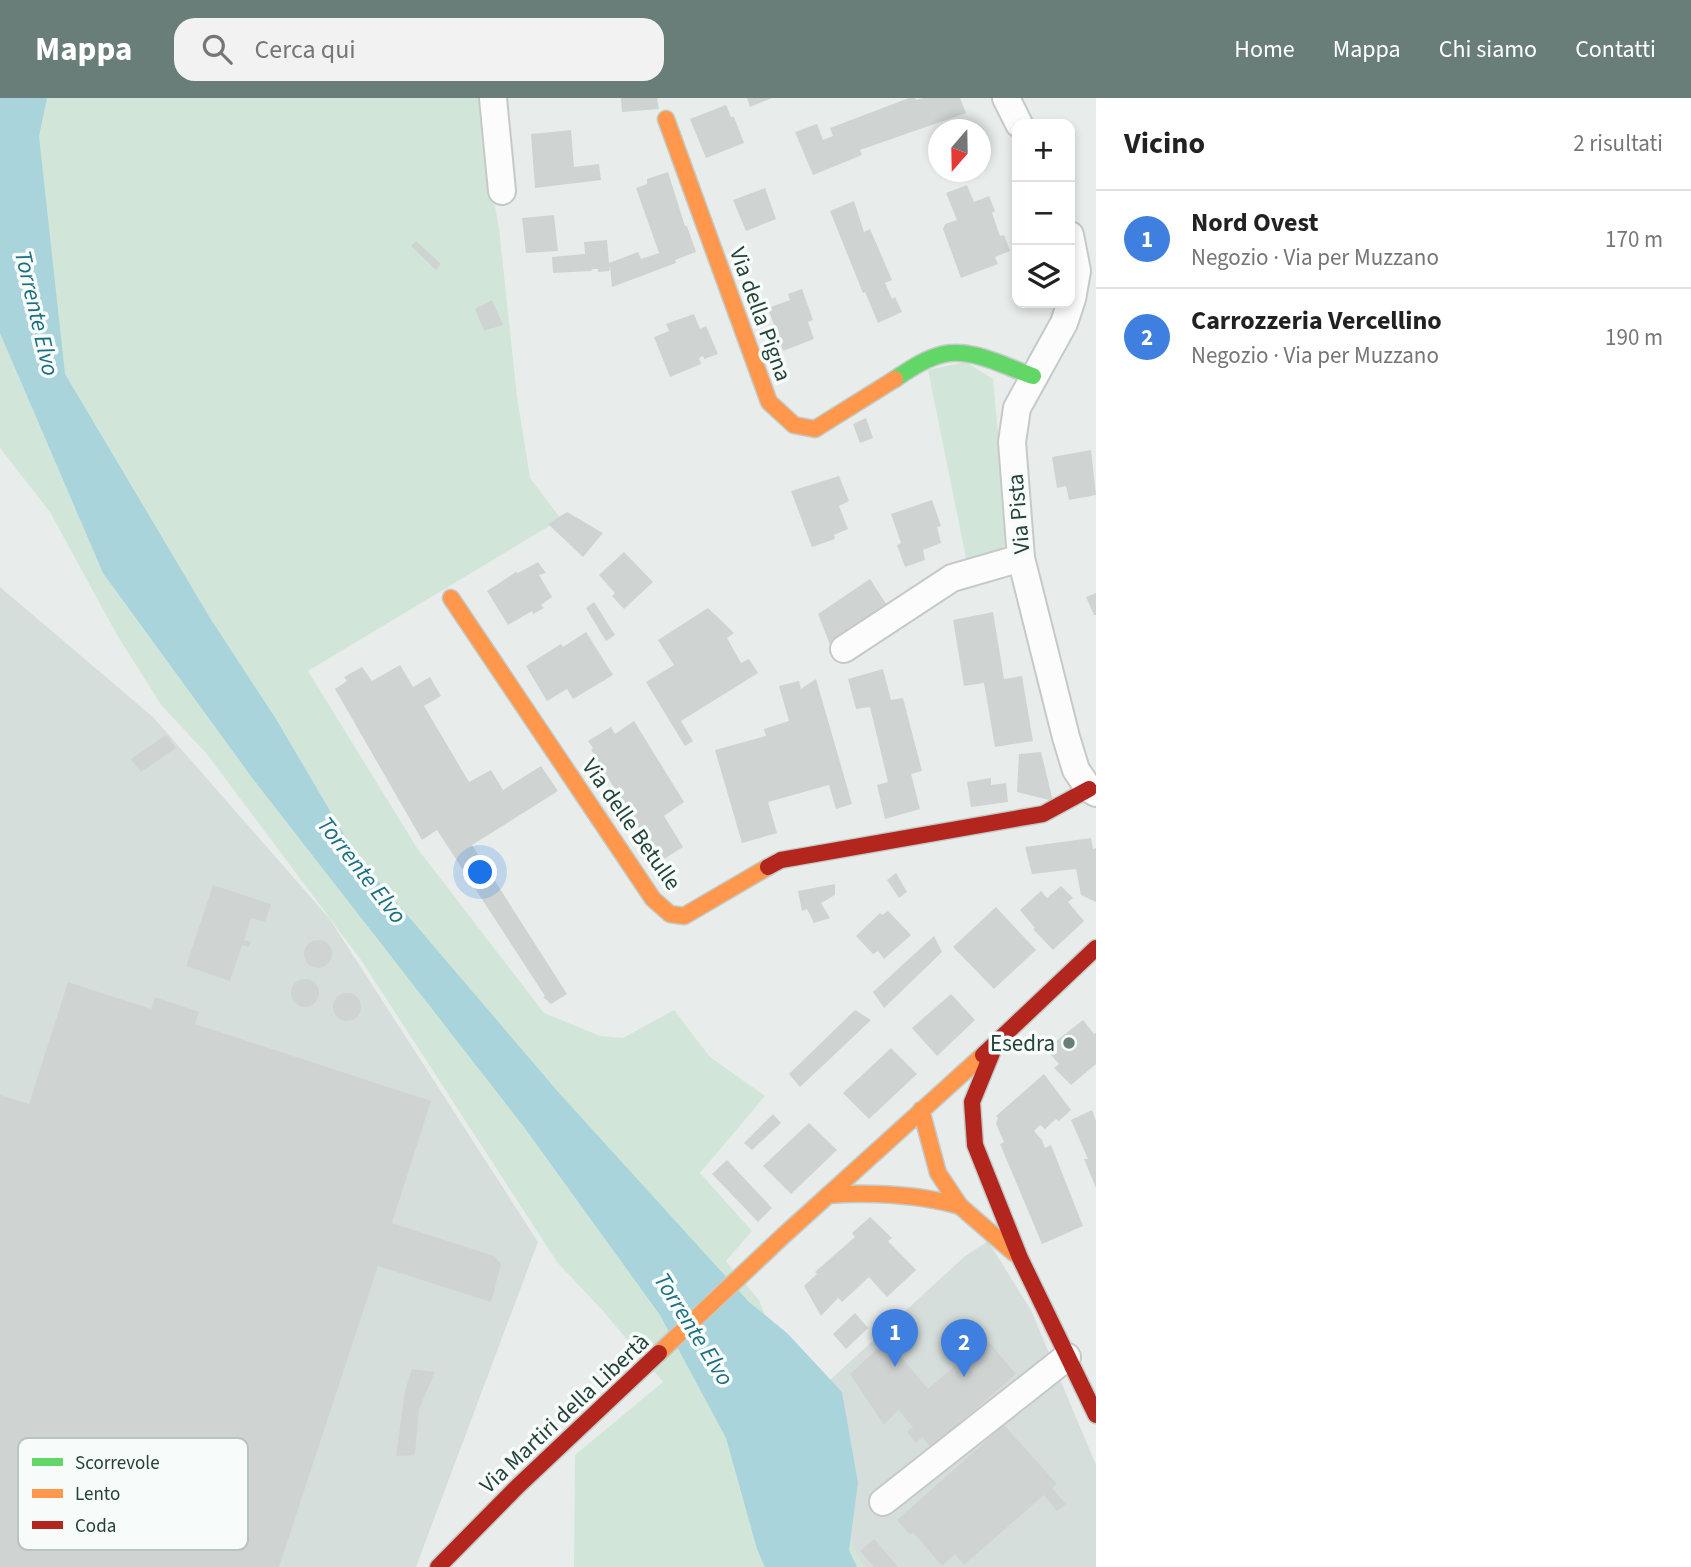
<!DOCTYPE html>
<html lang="it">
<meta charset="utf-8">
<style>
body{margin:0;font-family:"Source Sans 3",sans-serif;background:#f2f2f2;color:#222}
.controls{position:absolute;right:21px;top:21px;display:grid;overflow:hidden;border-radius:14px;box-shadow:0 4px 10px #0003}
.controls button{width:63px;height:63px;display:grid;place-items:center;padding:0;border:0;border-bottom:2px solid #e0e0e0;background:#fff;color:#222;font:35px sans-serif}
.compass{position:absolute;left:928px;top:21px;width:63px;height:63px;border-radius:50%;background:#fff;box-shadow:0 4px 10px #0003;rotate:200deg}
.you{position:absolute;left:481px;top:775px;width:24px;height:24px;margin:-18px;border:5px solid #fff;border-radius:50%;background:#1a73e8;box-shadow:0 0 0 10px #1a73e833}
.badge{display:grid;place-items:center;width:46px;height:46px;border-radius:50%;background:#697e78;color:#fff;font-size:23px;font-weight:700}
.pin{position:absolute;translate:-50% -58px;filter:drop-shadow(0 2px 4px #0008)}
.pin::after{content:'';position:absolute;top:37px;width:24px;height:21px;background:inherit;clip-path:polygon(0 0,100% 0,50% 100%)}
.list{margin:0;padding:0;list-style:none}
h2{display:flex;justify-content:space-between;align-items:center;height:91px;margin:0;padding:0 28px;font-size:30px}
h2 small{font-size:23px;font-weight:400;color:#767676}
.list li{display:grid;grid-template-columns:46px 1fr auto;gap:21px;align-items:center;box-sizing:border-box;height:98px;padding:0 28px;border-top:2px solid #e0e0e0}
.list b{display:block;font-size:26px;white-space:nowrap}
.list p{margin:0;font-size:23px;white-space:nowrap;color:#767676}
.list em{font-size:23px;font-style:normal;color:#767676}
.icon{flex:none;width:38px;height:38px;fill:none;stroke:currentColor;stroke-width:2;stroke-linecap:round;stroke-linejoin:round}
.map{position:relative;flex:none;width:1096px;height:1469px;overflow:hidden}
header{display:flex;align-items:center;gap:42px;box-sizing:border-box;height:98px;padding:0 35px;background:#697e78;color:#fff}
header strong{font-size:33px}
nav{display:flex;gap:38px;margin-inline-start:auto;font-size:24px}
.search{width:490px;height:63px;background:#f2f2f2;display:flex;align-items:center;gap:18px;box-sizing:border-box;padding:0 24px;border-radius:21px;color:#767676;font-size:26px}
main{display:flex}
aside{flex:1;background:#fff}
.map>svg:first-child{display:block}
.built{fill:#d6dedb}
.green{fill:#d1e6d8}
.water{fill:#a9d4db}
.building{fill:#cfd4d2}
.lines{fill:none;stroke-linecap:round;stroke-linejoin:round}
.street-casing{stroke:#c5cac8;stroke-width:30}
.fast-casing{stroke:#c3cbc8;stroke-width:19}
.slow-casing{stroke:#c3cbc8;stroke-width:19}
.jam-casing{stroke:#c3cbc8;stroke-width:19}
.street{stroke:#fcfcfc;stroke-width:26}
.fast{stroke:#63d668;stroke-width:16}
.slow{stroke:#ff974d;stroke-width:16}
.jam{stroke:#b3261e;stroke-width:16}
.poi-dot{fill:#697e78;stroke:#f7fbf9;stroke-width:2.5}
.labels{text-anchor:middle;stroke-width:7;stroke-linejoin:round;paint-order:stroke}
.street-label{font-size:23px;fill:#24423a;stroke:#f7fbf9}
.poi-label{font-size:23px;fill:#24423a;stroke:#f7fbf9;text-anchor:end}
.water-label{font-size:24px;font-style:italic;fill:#1c6f80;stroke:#f7fbf9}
.key{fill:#f7fbf9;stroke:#b8c4c0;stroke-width:2}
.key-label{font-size:19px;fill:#24423a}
</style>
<header>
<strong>Mappa</strong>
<div class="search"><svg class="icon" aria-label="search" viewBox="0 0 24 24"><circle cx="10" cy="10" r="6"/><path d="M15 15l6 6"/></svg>Cerca qui</div>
<nav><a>Home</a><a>Mappa</a><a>Chi siamo</a><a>Contatti</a></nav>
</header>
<main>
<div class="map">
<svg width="1096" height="1469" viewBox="0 0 1096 1469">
<rect width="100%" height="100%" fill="#e8edeb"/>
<g class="built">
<path d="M0,489l153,130 176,201 209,324 -122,325h-416z"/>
<path d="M988,1143l43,69 65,155v102h-239l-8,-17 -7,-158 -12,-12 134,-123z"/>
</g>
<g class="green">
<path d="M0,0h481l4,51 14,80 18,167 13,82 31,41 -253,152 109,177 127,165 56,23 23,2 51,-28 36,47 55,39 -65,77 52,58 -26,30 33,39 96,249 9,18h-290l1,-112 88,-73 -61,-72 -45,-48 -196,-302 -155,-207 -44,-47 -45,-71 -67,-123 -50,-64z"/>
<path d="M966,264l27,17 15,162 -9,11 -32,11 -39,-193z"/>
</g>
<path class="water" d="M0,0h47l-8,38 26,238 145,244 66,101 80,136 203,238 190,209 38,31 55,59 16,91 -9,67 8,17h-92l-8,-18 -31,-111 -66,-123 -136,-188 -271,-348 -150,-206 -103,-240z"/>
<g class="building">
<path d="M621,0h36l2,11 -37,3z"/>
<path d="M747,0h25l-22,9z"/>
<path d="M909,0h6l1,2 7,-2h37l6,15 -106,37 2,5 -49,20 -18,-43 22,-8 6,16 10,-4 -3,-8z"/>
<path d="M726,7l5,12h3l10,26 -38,15 -16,-39z"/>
<path d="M571,32l3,37 25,-3 2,16 -66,8 -4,-54z"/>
<path d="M668,74l17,54h2l9,26 -21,8 1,3 -64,24 -2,-20 -1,4 -11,1v-3h-6l-1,2 -38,2 -1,-16 33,-3 -1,-12 23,-2 2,23 29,-11 3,7 18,-6 -23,-65 11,-4v-5z"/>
<path d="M967,87l7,17 15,-6 6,15 -3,2 8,23 4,-1 6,16 -15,6 3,7 -37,14 -18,-49 2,-5 12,-4 -11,-27z"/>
<path d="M765,90l11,31 -30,12 -13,-31z"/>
<path d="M854,103l10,31 6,-3 22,51 -7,3 7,16 3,-2 7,15 -24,11 -13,-31 -2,1 -33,-82z"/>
<path d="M554,117l4,36 -32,2 -4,-35z"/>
<path d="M416,143l25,23 -5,6 -25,-24z"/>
<path d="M802,191l11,31 -5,2 6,17 -31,12 -15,-43 22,-8 -2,-6z"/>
<path d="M492,202l11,25 -19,6 -9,-22z"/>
<path d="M694,216l6,15 6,-3 12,28 -14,5 -1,-3 -4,2 2,6 -31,13 -16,-40 15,-6 -3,-7z"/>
<path d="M866,320l7,20 -13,5 -7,-19z"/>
<path d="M1091,352l5,45 -27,5 -3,-14 -9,2 -5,-31z"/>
<path d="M839,378l10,25 -10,5 9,23 -14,6 1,4 -23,8 -21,-56z"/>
<path d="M932,402l9,26 -4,1 4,16 -18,7 2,10 -20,7 -8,-22 4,-2 -10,-29z"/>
<path d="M567,414l36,21 -20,24 -35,-33z"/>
<path d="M624,454l29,30 -29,27 -12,-13 3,-3 -16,-18z"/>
<path d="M538,464l8,11 -7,2 13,22 -11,8 3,3 -11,6 -1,-3 -24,14 -21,-34 29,-19 2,1z"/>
<path d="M870,481l20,31 -58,40 -14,-36z"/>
<path d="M1096,495v22h-2l-8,-18z"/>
<path d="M594,504l21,33 -9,6 -20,-33z"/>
<path d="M708,510l26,25 -7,5 14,25 8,-4 9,14 -77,48 12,20 -8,5 -39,-64 28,-17 -16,-25z"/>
<path d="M993,514l11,67 18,-3 11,65 -38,6 -11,-64 -20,3 -11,-66z"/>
<path d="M586,534l27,43 -40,24 -6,-10 -20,12 -21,-35 35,-22 2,3z"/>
<path d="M400,567l13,22 17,-10 11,19 -17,10 45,76 22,-12 12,20 38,-24 17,25 -86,54 95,149 -16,10 -8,-7 2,-1 -108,-166 -15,10 -87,-151 12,-8 -3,-4 18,-10 10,14z"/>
<path d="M883,571l8,31 12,-2 19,73 -11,3 9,35 -35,10 -8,-34 11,-3 -18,-75 -14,2 -8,-30z"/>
<path d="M816,581l36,125 -16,5 -7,-24 -61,17 9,31 -35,10 -27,-93 51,-14 -2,-7 25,-8 -10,-35 20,-5 2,8z"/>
<path d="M634,623l50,81 -20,14 19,31 -27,17 -20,-33 3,-3 -48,-78 2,-2 -5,-7 23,-14 4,7z"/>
<path d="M166,637l10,13 -35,24 -10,-13z"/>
<path d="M1041,654l12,49 -36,-9 2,-38z"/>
<path d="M991,680v7l15,-2 2,19 -37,5 -4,-25z"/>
<path d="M1091,740l2,11 3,-1v54l-15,-7 -5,-26 -44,5 -7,-27z"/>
<path d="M896,775l11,19 -8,6 -12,-18z"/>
<path d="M835,786v11l-14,8 9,15 -16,5 -7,-14 -5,2 -4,-20z"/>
<path d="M213,787l58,19 -6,18 -14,-4 -7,22 7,2 -2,5 -7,-2 -12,36 -44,-15z"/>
<path d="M1061,788l12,12 -5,4 16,19 -31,29 -20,-21 2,-1 -15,-18 21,-19 6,7z"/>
<path d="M996,809l40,43 -42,39 -41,-42z"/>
<path d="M888,813l23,24 -27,24 -6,-8 -5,3 -17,-18 24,-23 2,2z"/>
<path d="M934,838l8,16 -58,56 -11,-16z"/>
<circle cx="318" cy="856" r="14"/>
<circle cx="305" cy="895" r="14"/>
<path d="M68,884l83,27 4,-12 44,15 -4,12 236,77 -39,122 102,33 7,8 -10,38 -113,-36 -99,301h-279v-472l29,9z"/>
<circle cx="347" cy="909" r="14"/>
<path d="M951,896l24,26 -38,36 -25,-28z"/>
<path d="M855,912l16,10 -71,67 -11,-13z"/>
<path d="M1083,922l11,14 2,-1v31l-25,21 -17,-17 5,-4 -13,-15z"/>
<path d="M891,950l26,26 -48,45 -26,-26z"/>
<path d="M1044,976l27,36 -12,11 -3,-2 -11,10 -5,-4 -6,6 8,9 3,8 6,-3 32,81 -41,18 -42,-100 4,-2 -8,-18 2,-6 -2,-2z"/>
<path d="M1092,1012l4,11v67l-12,-29h4l-17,-39z"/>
<path d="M773,1016l8,9 -29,27 -8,-7z"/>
<path d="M809,1025l28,27 -46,44 -28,-28z"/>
<path d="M727,1062l45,48 -14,14 -46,-48z"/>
<path d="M870,1119l22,21 -4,3 28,29 -29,27 -18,-20 -27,25 -4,-4 -17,18 -17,-30 13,-12 -2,-2 40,-35 -3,-4z"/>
<path d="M855,1215l13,15 -22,21 -13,-15z"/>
<path d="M986,1241l30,35 -85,74 -9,-11 -6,6 -9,-11 6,-5 -15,-17 -14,15 -34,-51 37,-34 41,49z"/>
<path d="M412,1271l23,3 -16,37 -4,44 -2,2 -17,1 9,-65z"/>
<path d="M1004,1327l53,59 -5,4 14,16 -9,7 -13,-16 -80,70 -9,-11 -13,12 -28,-33 -5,1 -12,-14z"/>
<path d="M874,1441l7,8 17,20h-24l-14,-16z"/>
</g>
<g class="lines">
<g class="street-casing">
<g id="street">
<path d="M493,0l9,93"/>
<path d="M1006,0l13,26"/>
<path d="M1070,137l7,36 -5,28 -8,24 -47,85 -5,34 9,116 45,179 10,33 13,19 7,4"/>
<path d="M844,551l108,-71 69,-20"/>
<path d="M883,1404l184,-145"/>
</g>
</g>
<g class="fast-casing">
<path id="fast" d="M895,281c15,-10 31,-21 49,-25 29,-6 62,13 89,22"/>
</g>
<g class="slow-casing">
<g id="slow">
<path d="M666,21l103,283 25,23 21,4 80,-50"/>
<path d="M451,500l202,301 17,15 14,2 84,-49"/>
<path d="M921,1012l17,63 22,33 54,47"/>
<path d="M828,1097c46,-3 88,-1 132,11"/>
<path d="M659,1255l124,-117 200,-181"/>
</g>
</g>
<g class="jam-casing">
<g id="jam">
<path d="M768,769l13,-7 262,-46 46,-25"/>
<path d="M992,955l-20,49 3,43 45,113 76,157"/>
<path d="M983,957l113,-107"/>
<path d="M438,1469l80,-81 141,-133"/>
</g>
</g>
<use href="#street" class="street"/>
<use href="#fast" class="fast"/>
<use href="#slow" class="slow"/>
<use href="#jam" class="jam"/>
</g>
<circle class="poi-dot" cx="1069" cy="945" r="7"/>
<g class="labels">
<g class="street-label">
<text transform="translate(761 216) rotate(70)" y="8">Via della Pigna</text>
<text transform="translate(1018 416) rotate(-95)" y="8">Via Pista</text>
<text transform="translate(632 726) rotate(55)" y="8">Via delle Betulle</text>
<text transform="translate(564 1315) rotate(-43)" y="8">Via Martiri della Libertà</text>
</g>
<g class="poi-label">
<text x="1055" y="953">Esedra</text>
</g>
<g class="water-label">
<text transform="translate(37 215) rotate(77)" y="8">Torrente Elvo</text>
<text transform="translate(362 772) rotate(52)" y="8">Torrente Elvo</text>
<text transform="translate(694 1231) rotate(58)" y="8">Torrente Elvo</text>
</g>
</g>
<rect x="18" y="1340" width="230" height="112" rx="10" class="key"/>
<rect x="32" y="1360" width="31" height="8" fill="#63d668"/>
<rect x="32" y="1391" width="31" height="9" fill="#ff974d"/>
<rect x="32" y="1423" width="31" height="8" fill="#b3261e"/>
<g class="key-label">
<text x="75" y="1371">Scorrevole</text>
<text x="75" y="1402">Lento</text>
<text x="75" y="1434">Coda</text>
</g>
</svg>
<div class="controls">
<button>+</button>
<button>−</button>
<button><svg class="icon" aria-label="layers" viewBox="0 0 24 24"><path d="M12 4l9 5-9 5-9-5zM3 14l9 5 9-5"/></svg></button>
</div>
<svg class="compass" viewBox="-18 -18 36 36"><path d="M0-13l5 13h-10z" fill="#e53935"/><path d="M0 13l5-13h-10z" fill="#767676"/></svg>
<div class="you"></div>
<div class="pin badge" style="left:895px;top:1269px;background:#3f7fe0">1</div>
<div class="pin badge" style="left:964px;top:1279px;background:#3f7fe0">2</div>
</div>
<aside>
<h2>Vicino<small>2 risultati</small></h2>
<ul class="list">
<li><span class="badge" style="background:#3f7fe0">1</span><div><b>Nord Ovest</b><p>Negozio · Via per Muzzano</p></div><em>170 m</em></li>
<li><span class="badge" style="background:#3f7fe0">2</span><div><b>Carrozzeria Vercellino</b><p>Negozio · Via per Muzzano</p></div><em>190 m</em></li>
</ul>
</aside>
</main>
